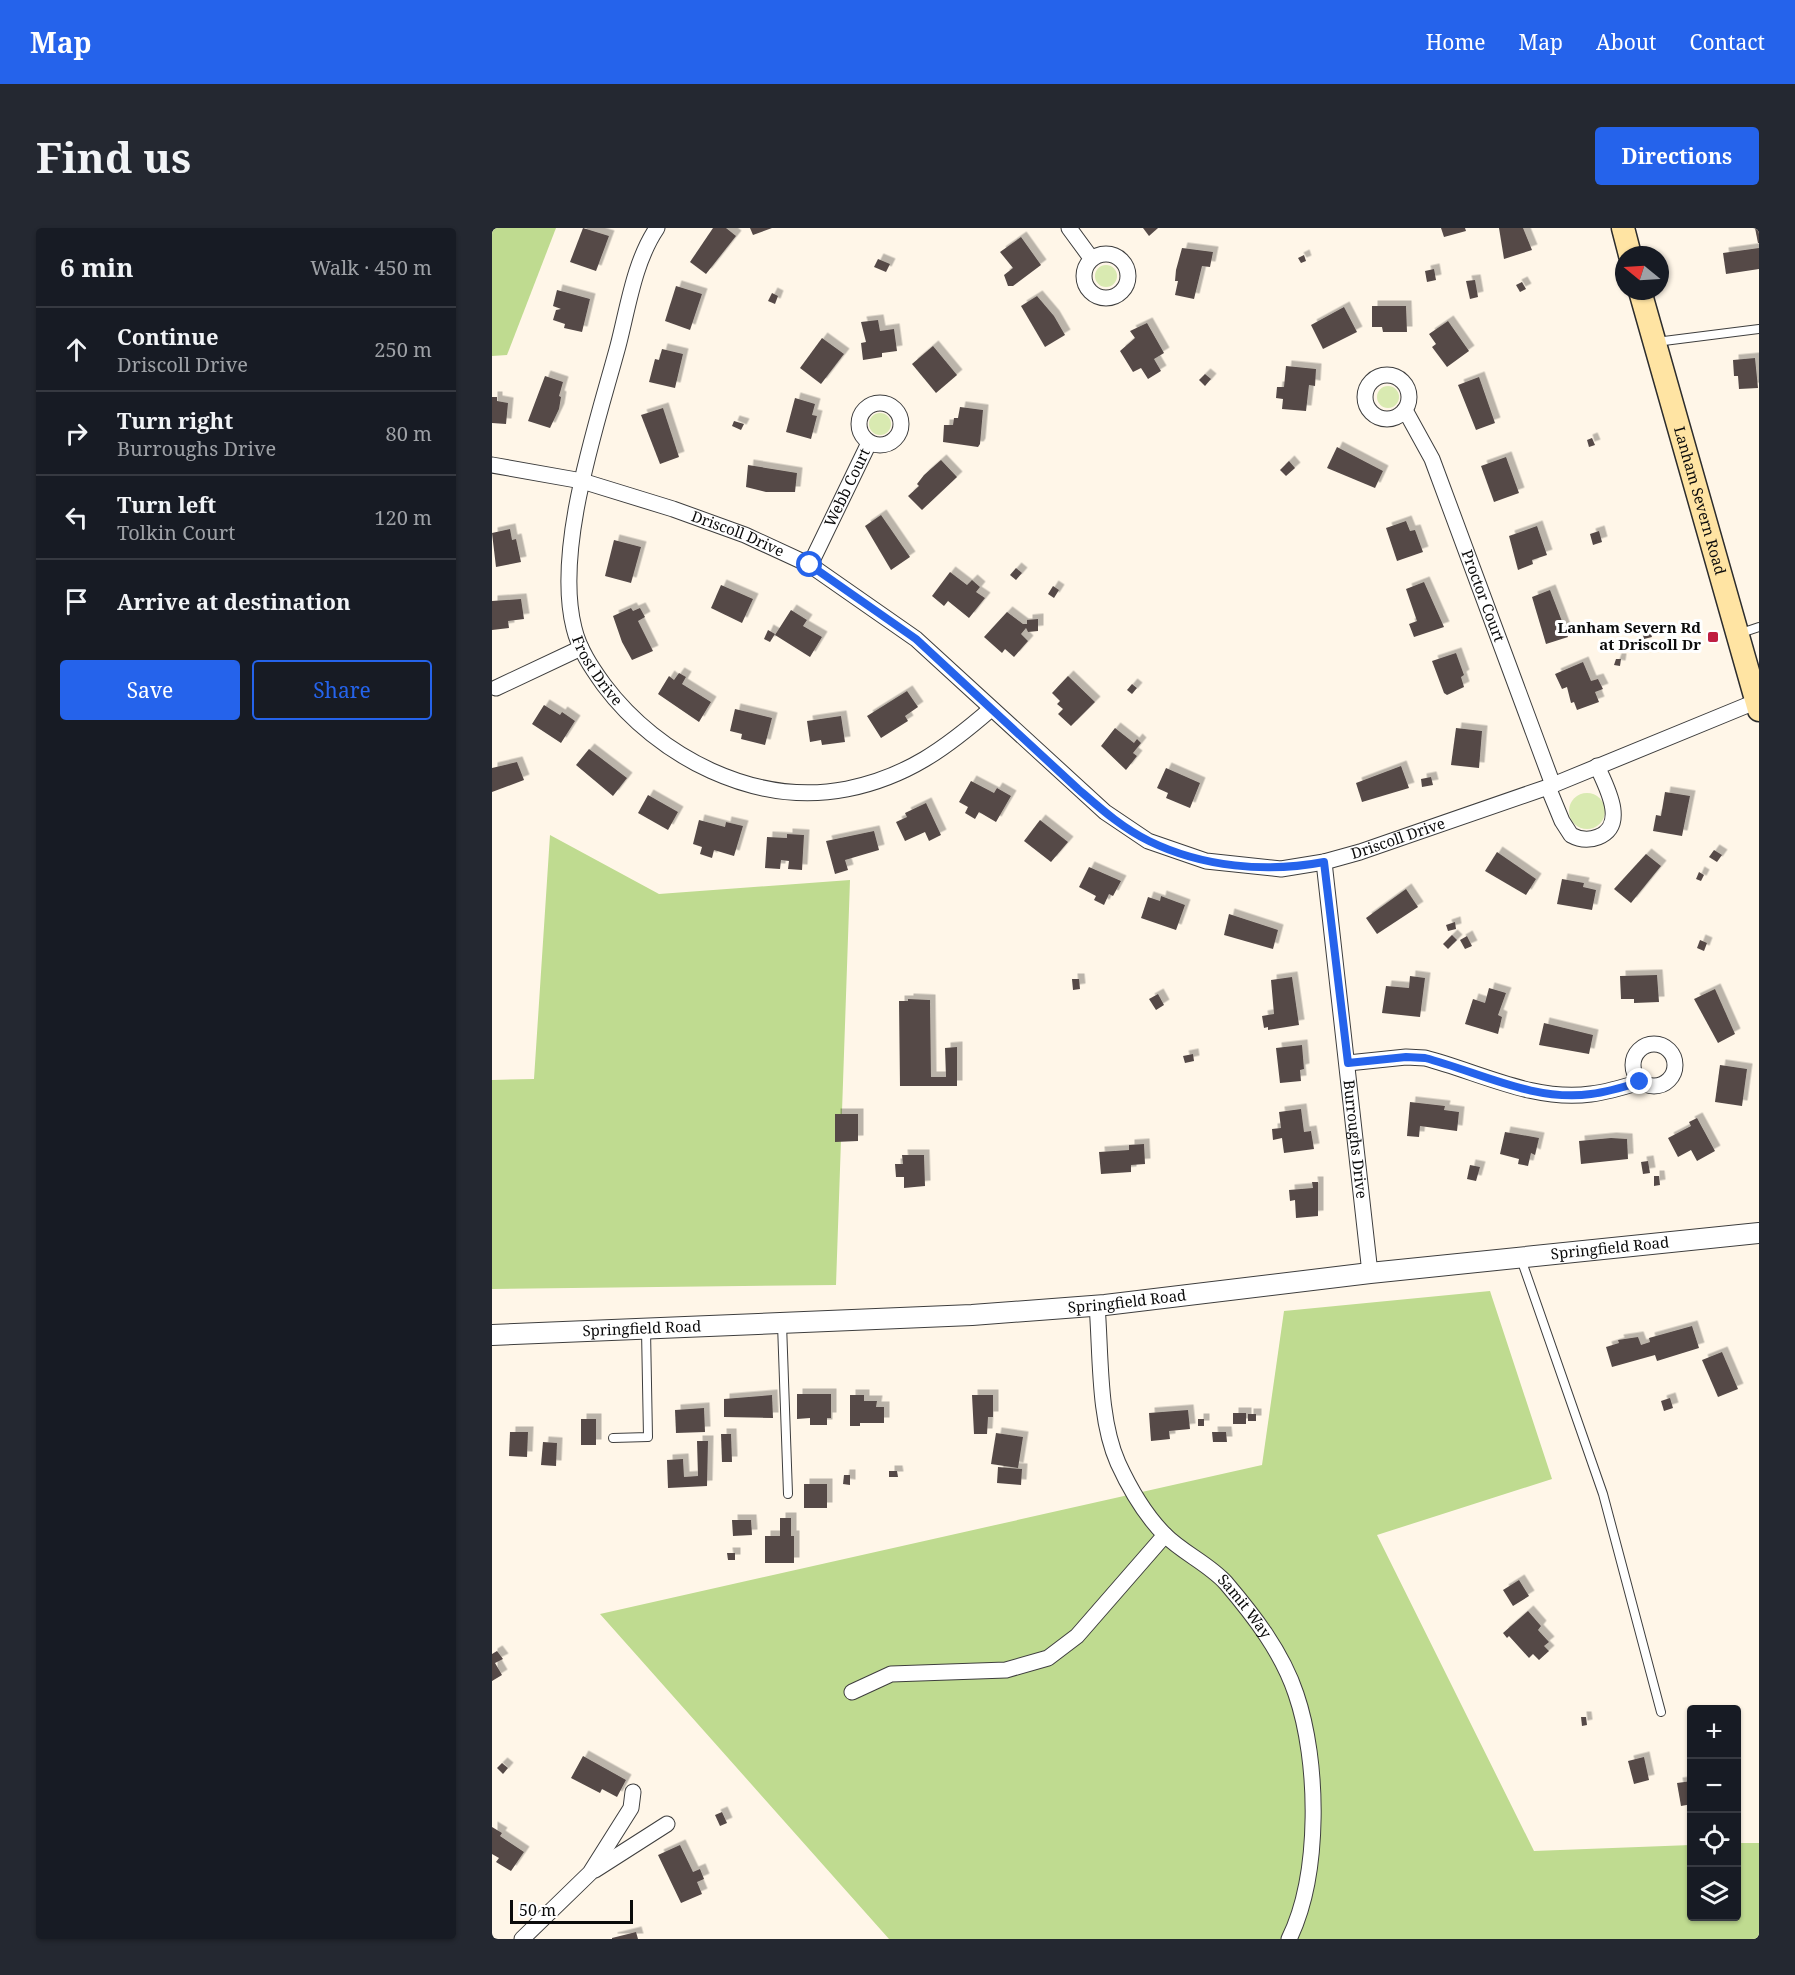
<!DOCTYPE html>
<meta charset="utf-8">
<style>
body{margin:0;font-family:"Noto Serif",serif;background:#242831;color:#f1f3f6}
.controls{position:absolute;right:18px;bottom:18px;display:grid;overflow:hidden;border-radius:6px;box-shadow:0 2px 4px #0004}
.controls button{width:54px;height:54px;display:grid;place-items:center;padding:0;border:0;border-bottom:2px solid #363941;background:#171b24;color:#f1f3f6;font:30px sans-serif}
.compass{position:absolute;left:1123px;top:18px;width:54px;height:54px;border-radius:50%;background:#171b24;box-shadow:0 2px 4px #0004;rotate:288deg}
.scale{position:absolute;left:18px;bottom:15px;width:123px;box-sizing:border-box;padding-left:6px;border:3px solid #0b0b0b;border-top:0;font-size:16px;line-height:21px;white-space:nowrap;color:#0b0b0b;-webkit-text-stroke:4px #fff;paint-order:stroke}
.stop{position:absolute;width:18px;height:18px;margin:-14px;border:4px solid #2563eb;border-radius:50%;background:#fff}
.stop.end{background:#2563eb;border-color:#fff;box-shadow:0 2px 6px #0008}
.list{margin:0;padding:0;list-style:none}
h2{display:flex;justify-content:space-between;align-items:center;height:78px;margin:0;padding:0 24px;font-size:26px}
h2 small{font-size:20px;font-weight:400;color:#9ea1a6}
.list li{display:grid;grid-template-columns:39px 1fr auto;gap:18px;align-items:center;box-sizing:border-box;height:84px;padding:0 24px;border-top:2px solid #363941}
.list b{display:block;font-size:22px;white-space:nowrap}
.list p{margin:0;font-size:20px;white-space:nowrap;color:#9ea1a6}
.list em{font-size:20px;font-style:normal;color:#9ea1a6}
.actions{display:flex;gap:12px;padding:18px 24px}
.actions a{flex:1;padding:14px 0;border:2px solid #2563eb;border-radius:6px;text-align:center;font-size:21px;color:#2563eb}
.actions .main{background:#2563eb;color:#fff}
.icon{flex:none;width:33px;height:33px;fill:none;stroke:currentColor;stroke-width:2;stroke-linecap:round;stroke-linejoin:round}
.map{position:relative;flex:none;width:1267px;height:1711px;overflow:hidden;border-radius:6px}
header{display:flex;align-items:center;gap:36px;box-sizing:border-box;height:84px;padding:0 30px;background:#2563eb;color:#fff}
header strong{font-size:28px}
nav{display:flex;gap:33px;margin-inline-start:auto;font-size:21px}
.intro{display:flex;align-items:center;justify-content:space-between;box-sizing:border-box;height:144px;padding:0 36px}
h1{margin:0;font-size:42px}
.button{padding:15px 27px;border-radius:6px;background:#2563eb;color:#fff;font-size:21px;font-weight:700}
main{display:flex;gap:36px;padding:0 36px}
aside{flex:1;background:#171b24;border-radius:6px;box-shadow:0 2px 4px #0004}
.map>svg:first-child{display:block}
.green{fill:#d9eab1}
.forest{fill:#bfdb90}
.building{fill:#544947;filter:url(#shadow)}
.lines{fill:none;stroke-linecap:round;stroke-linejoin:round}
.service-casing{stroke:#3e3e3e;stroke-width:10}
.minor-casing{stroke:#3e3e3e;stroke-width:17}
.tertiary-casing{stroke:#3e3e3e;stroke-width:22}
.secondary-casing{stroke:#2d2d2d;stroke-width:25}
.service{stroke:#fff;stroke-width:8}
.minor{stroke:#fff;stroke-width:15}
.tertiary{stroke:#fff;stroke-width:20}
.secondary{stroke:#ffe4a3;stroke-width:22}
.route{stroke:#2563eb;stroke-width:8}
.poi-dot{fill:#bf1e43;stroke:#fff;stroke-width:2}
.labels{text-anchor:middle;stroke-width:6;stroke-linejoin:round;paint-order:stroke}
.street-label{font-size:15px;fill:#0b0b0b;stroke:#fff}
.poi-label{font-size:15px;font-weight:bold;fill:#0b0b0b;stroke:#fff;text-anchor:end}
</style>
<header>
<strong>Map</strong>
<nav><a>Home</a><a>Map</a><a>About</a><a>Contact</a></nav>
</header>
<div class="intro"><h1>Find us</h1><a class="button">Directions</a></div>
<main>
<aside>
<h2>6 min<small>Walk · 450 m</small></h2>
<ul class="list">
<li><svg class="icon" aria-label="ahead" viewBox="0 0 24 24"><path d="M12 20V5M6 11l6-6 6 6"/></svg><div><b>Continue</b><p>Driscoll Drive</p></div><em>250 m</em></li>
<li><svg class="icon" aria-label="right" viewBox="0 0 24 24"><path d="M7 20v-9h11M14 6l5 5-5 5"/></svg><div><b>Turn right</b><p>Burroughs Drive</p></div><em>80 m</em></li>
<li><svg class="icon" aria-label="left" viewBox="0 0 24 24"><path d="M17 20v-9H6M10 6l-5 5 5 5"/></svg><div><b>Turn left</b><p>Tolkin Court</p></div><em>120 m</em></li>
<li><svg class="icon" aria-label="arrive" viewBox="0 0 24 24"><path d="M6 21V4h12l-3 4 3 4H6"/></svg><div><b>Arrive at destination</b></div></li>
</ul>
<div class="actions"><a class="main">Save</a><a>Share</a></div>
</aside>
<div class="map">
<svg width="1267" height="1711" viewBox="0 0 1267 1711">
<defs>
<filter id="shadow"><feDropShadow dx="5.5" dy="-5.5" stdDeviation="0" flood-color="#0004"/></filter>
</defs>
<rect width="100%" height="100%" fill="#fff6e8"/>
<g class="green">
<circle cx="614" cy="48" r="11"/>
<circle cx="896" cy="169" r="11"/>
<circle cx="388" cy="196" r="11"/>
<circle cx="1095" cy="583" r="18"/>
</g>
<g class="forest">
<path d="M0,0h64l-49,127 -15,1z"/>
<path d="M58,607l109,59 191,-14 -14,405 -344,4v-209l42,-1z"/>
<path d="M998,1063l62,188 -175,56 157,316 157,-6 1,71h44l1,-73h22v96h-870l-289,-325 662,-149 22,-154z"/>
</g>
<g class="building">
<path d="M91,0l26,8 -13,35 -26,-9z"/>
<path d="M221,0h13l10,8 -30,38 -16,-12z"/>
<path d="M258,0h22l-19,7z"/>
<path d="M651,0h15l-9,8z"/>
<path d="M949,0h24l1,3 -22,6z"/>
<path d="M1007,0h24l9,22 -28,9z"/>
<path d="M1263,0h4v15h-1z"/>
<path d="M529,9l20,28 -28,21h-5l-4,-11 9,-7 -13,-16z"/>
<path d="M690,20l31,4 -3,15 -8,-1 -8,33 -19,-4 3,-14h-3l1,-11z"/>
<path d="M1267,20v21l-33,5 -3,-21z"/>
<path d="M812,27l2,6 -5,2 -3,-5z"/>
<path d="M386,31l12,5 -4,8 -12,-5z"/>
<path d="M942,41l2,11 -9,2 -2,-11z"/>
<path d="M983,52l3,17 -8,2 -4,-18z"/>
<path d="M1030,54l4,7 -6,3 -4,-7z"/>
<path d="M184,58l26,8 -12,36 -25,-9z"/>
<path d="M65,62l33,9 -8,33 -18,-4 1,-4 -12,-4 3,-10 5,-1 -8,-3z"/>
<path d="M280,65l6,3 -3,8 -7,-3z"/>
<path d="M545,68l17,20 11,19 -20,12 -24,-41z"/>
<path d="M880,78h34l1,26h-24l-1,-5h-10z"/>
<path d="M852,79l13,25 -34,17 -12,-24z"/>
<path d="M386,92l2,11 14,-2 3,22 -15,2v4l-19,3 -2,-17 5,-1 -5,-20z"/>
<path d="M956,93l21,30 -22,16 -15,-20 4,-3 -7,-10z"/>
<path d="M655,95l17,30 -10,6 7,12 -13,8 -7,-11 -8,4 -13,-21 15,-13 -5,-7z"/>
<path d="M330,110l22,16 -23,30 -21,-16z"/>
<path d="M441,118l24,29 -21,18 -24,-29z"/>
<path d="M170,121l21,5 -8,34 -26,-6 6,-23 4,1z"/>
<path d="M1263,130l3,30 -19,1 -1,-13h-4l-1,-16z"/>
<path d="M794,138l30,3 -1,17 -6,-1 -3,26 -24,-2 1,-10 -7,-1 1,-11h7z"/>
<path d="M713,146l6,5 -6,7 -6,-6z"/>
<path d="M53,148l18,6 -4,14 2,1 -2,12 -9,19 -22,-7z"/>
<path d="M987,149l16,46 -19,7 -18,-45z"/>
<path d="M0,169h5v4l11,2 -2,21 -14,-1z"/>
<path d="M303,170l20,6 -3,11 5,1 -6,23 -25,-7z"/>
<path d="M468,179l23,3 -3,34 -2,3 -35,-5 1,-17h9l1,-7h4z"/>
<path d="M171,180l16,49 -19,7 -19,-49z"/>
<path d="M242,193l10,3 -3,6 -9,-4z"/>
<path d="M1100,210l3,7 -6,2 -2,-7z"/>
<path d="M845,219l46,24 -8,17 -48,-20z"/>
<path d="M1014,229l13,36 -25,9 -13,-36z"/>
<path d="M449,232l16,17 -35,33 -14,-14 11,-10 -2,-2 7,-9z"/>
<path d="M797,233l6,7 -9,8 -6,-6z"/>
<path d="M256,237l49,8 -2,19h-29l-20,-5z"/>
<path d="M389,287l29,42 -19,13 -26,-44z"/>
<path d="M914,293l4,10 5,-1 8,22 -26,9 -11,-33z"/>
<path d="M1045,298l10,29 -15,5 1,4 -15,6 -9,-34z"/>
<path d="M18,301l2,11 4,-1 5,23 -25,5 -4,-34z"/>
<path d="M1107,303l3,11 -9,3 -3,-11z"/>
<path d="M122,312l27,7 -10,36 -26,-7z"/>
<path d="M524,340l6,5 -6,7 -6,-5z"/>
<path d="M458,344l17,13 5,-5 8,7 -4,5 9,6 -16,20 -21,-17 -4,5 -12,-10z"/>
<path d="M932,354l20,45 -30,10 -5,-13 8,-3 -11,-32z"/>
<path d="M229,357l32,14 -11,24 -31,-15z"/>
<path d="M561,358l6,4 -5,8 -6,-4z"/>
<path d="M1058,362l18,47 -22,7 -14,-47z"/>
<path d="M29,371l3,20 -16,2 1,7 -17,2v-29z"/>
<path d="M139,380l2,3 7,-3 5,9 -7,4 15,30 -21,9 -10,-18 -9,-26z"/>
<path d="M299,382l16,10 -4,6 19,11 -12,20 -35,-22z"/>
<path d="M515,384l16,12h4v-4l11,-1v12l-10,1 -2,-4 -5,6 7,7 -14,16 -9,-8 -3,4 -18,-16z"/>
<path d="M276,402l7,4 -5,8 -6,-3z"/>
<path d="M1158,402l2,7 -8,2 -2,-7z"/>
<path d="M964,425l8,22 -3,2 3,10 -17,8 -3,-2 -12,-32z"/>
<path d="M1124,431h5l-1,7 -6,-1z"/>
<path d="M1091,434l8,19 7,-2 5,10 -8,3 4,10 -22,8 -3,-8 -3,1 -4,-16 -5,2 -7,-15z"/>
<path d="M187,445l7,4 -4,7 29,18 -12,20 -41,-28 11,-18 5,4z"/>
<path d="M576,448l27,26 -24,24 -13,-12 5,-5 -6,-5 3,-3 -8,-8z"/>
<path d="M640,456l5,4 -5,6 -5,-4z"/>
<path d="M415,463l11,16 -13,9 3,5 -27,17 -14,-22z"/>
<path d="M52,477l16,10 2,-3 13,9 -14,22 -29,-19z"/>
<path d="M243,481l37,9 -7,27 -24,-6 1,-5 -12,-3z"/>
<path d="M349,488l4,26 -23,3 -1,-5 -11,2 -3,-21z"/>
<path d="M623,500l19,15 3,-4 4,4 -8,10 4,3 -11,14 -25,-24z"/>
<path d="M964,500l26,3 -3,37 -28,-3z"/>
<path d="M97,521l38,29 -14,18 -37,-31z"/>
<path d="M25,534l7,18 -32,12v-24z"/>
<path d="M909,538l8,22 -47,14 -6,-19z"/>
<path d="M674,540l34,15 -10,25 -24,-10 2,-5 -11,-5z"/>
<path d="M939,549l2,8 -11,2 -1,-8z"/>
<path d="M479,553l23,12 3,-5 14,8 -15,26 -17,-10 -4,7 -10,-6 3,-6 -9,-5z"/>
<path d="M1173,564l25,4 -8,40 -29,-5 3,-16 5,1z"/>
<path d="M156,567l30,17 -10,18 -30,-17z"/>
<path d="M434,575l15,32 -12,6 -4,-9 -20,9 -9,-19 11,-5 -2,-4z"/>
<path d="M207,592l26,7 1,-5 17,4 -9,30 -20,-6 -2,8 -12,-4 2,-7 -9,-3z"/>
<path d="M548,592l28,22 -17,20 -27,-21z"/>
<path d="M382,603l5,19 -34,10 3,10 -13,4 -9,-33z"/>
<path d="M295,606l17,1 -2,35 -14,-1 1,-8 -8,-1 -1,9 -15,-1 2,-31 20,1z"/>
<path d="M1222,622l8,5 -5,7 -8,-5z"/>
<path d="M1005,624l39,27 -10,16 -41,-24z"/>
<path d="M1154,626l15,12 -30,37 -17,-14z"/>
<path d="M597,639l32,14 -8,15 -4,-2 -5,11 -10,-5 2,-4 -17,-9z"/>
<path d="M1207,644l5,3 -3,6 -5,-2z"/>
<path d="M1070,651l22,4 -1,4 13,3 -4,20 -35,-6z"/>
<path d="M914,661l12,18 -41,27 -11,-16z"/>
<path d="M669,668l24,9 -9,25 -35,-12 7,-21 12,4z"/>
<path d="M737,686l49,16 -5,19 -49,-14z"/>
<path d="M963,694l1,7 -8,2 -2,-6z"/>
<path d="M960,707l5,5 -9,9 -5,-5z"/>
<path d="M975,708l5,10 -7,3 -5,-9z"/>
<path d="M1208,712l7,3 -3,8 -7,-3z"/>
<path d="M1165,747l2,27 -25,1v-4h-13l-1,-23z"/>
<path d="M918,748l15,2 -5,39 -38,-4 4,-27 23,2z"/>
<path d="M800,749l7,48 -31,5v-3l-4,1 -2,-12 12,-2 -3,-34z"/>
<path d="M580,751h7l1,10 -7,1z"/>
<path d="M997,760l17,5 -8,22 4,2 -4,17 -33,-10 8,-25 12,4z"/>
<path d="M1223,761l20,45 -17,9 -24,-44z"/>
<path d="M666,766l6,11 -8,5 -7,-11z"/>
<path d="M416,771l22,1 1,77h15l-1,-29 12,-1v39h-57l-1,-85h9z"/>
<path d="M1052,795l49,12 -4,19 -50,-9z"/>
<path d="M810,817l2,24 -4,1 1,11 -21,2 -4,-35z"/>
<path d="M701,826l1,7 -9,2 -2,-7z"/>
<path d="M1228,837l27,4 -5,37 -27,-4z"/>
<path d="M918,874l35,4 -1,4 15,2 -2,19 -37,-5 -1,11 -12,-1z"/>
<path d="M809,881l3,23 7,-1 3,18 -30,4 -2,-15 -9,2 -1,-11 9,-1 -2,-16z"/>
<path d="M343,886h23v27l-23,1z"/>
<path d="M1205,890l18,33 -18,10 -6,-11 -13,7 -10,-19 23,-12 -2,-4z"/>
<path d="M1013,904l34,6 -4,17 -4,-2 -3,13 -10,-2 1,-5 -19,-5z"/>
<path d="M1119,910l16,1 1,20 -47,5 -2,-23z"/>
<path d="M652,916l1,20 -14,1v7l-30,2 -2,-22 30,-2v-5z"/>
<path d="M410,927h22l1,31 -21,2v-11h-8l-1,-13h8z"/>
<path d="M1156,933l2,12 -7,1 -2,-12z"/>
<path d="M978,937l10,2 -4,14 -9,-2z"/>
<path d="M1162,948h5l1,9 -6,1z"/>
<path d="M820,954h6v34l-22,2 -1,-18 -5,1 -1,-11 24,-2z"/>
<path d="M1200,1098l7,22 -42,13 -2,-6 -43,12 -6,-20 13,-4 -1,-3 20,-3 3,8 9,-3 -1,-4z"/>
<path d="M1230,1124l16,37 -20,8 -16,-37z"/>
<path d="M305,1166h34v24h-4v7h-17v-7l-13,1z"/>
<path d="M280,1167l1,23 -49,-1v-18z"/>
<path d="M358,1167h14v6h13l-1,6h8v16h-24v3h-10z"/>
<path d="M480,1167h21v22h-5l-1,17h-13z"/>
<path d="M1178,1170l3,10 -9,3 -3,-10z"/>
<path d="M212,1180l1,24 -29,1 -1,-23z"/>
<path d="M696,1182l2,19 -21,2 1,8 -19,2 -2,-28z"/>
<rect x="741" y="1185" width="13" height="11"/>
<rect x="756" y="1186" width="8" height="7"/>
<rect x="89" y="1191" width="15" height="26"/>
<rect x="706" y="1191" width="6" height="7"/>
<path d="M18,1204h18l-1,25 -18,-1z"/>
<path d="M720,1204h14l1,10h-14z"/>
<path d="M504,1205l27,4 -5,31 -27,-4z"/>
<path d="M229,1206h10l1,28h-10z"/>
<path d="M205,1213h11l-1,45 -39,2 -1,-28 16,-1 1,18 14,-1z"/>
<path d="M51,1214l14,1 -1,23 -15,-1z"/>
<path d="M506,1239l24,2 -1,16 -24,-2z"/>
<path d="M397,1243h8l1,6h-9z"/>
<path d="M352,1247h6v10l-7,-1z"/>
<rect x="312" y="1256" width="23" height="24"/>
<path d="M288,1290h11v18h3v27h-29v-27h15z"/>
<path d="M240,1292h19l1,15 -19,1z"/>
<path d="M235,1325h8v7h-7z"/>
<path d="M1027,1352l10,16 -16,10 -10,-16z"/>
<path d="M1036,1383l13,15 -3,4 11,12 -5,4 5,5 -10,9 -6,-6 -4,4 -20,-22 -2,2 -4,-5z"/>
<path d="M5,1423l6,8 -8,4 7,12 -10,6v-27z"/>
<path d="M1089,1489h5l1,8 -5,1z"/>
<path d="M91,1528l43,24 -9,17 -15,-8 -2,4 -29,-15z"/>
<path d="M1152,1529l5,23 -15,4 -6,-23z"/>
<path d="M10,1535l6,5 -5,6 -6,-6z"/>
<path d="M1200,1553v23l-11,2 -4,-23z"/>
<path d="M230,1584l5,11 -7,3 -5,-11z"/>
<path d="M0,1599l10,6 -2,3 24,16 -13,19 -15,-9 3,-4 -7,-4z"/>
<path d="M188,1617l13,27 7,-3 4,10 -7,3 5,12 -21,9 -23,-48z"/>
<path d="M144,1704l2,7h-26v-1z"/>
</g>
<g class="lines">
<g class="service-casing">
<g id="service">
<path d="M1164,114l103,-13"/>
<path d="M1249,405l18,-6"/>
<path d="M1029,1031l82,235 58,218"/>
<path d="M290,1096l6,170"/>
<path d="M121,1210l35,-1 -2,-107"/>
</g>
</g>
<g class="minor-casing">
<g id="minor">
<path id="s1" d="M165,0c-23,34 -29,80 -39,118 -21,78 -64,203 -44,282 5,21 17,39 30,57 54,72 151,122 243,104 60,-12 99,-41 144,-80"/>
<path d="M577,0l22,30"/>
<circle cx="614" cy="48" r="22"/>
<circle cx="895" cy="169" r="22"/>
<circle cx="388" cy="196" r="21"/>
<path id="s2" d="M913,182l27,49 121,326"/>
<path id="s3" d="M0,237l90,16 91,28 72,26 65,30 106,74 189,173 43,29 58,20 75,8 43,-7 36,-10 188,-65 207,-85"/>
<path id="s4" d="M318,337l59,-122"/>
<path d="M4,460l85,-40"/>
<path d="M1056,559l14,34 9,14c9,5 17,6 27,2 30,-12 8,-51 -1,-71"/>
<path id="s5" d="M832,634l46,411"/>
<circle cx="1162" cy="837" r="21"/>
<path d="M856,835l58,-6 19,1c54,14 109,44 166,36 17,-2 33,-7 49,-12"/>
<path id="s6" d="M605,1077c4,49 1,113 21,158 11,24 28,53 47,72 18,18 44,29 61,48 28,33 56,69 70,111 23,67 25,180 -7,245"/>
<path d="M360,1464l39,-18 115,-4 42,-12 29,-22 88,-101"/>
<path d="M103,1642l72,-46"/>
<path d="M30,1711l68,-66 41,-65 2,-16"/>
</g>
</g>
<g class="tertiary-casing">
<g id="tertiary">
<path id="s7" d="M0,1107l480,-20 133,-10 265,-32 389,-40"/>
</g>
</g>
<g class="secondary-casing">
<g id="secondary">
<path d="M1131,0l7,27"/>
<path id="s8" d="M1148,63l119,419"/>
</g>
</g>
<use href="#service" class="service"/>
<use href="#minor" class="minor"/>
<use href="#tertiary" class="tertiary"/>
<use href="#secondary" class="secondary"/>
</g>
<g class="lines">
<path class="route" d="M318,337l106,74 162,150c22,19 44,39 71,52 53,26 117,32 175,21l24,201 58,-6 19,1c54,14 109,44 166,36 17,-2 33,-7 49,-12"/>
</g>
<rect class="poi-dot" x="1215" y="403" width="12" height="12" rx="3"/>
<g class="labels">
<g class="street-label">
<text dy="5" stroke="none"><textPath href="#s4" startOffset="86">Webb Court</textPath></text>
<text dy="5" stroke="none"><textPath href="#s8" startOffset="218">Lanham Severn Road</textPath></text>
<text dy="5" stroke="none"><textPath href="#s3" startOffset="256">Driscoll Drive</textPath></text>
<text dy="5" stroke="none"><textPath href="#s2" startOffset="202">Proctor Court</textPath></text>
<text dy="5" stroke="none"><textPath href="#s1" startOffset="462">Frost Drive</textPath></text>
<text dy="5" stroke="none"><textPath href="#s3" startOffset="1030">Driscoll Drive</textPath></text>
<text dy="5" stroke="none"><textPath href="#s5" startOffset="279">Burroughs Drive</textPath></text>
<text dy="5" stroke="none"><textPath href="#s7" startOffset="1122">Springfield Road</textPath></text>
<text dy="5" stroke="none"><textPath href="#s7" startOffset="636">Springfield Road</textPath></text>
<text dy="5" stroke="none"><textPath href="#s7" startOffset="150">Springfield Road</textPath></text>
<text dy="5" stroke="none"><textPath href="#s6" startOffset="354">Samit Way</textPath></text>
</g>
<g class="poi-label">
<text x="1209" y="405">Lanham Severn Rd<tspan x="1209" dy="17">at Driscoll Dr</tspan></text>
</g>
</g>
</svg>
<div class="controls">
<button>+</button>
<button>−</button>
<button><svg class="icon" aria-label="locate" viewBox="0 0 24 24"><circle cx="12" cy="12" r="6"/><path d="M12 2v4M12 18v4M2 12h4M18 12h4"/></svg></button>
<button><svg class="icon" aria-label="layers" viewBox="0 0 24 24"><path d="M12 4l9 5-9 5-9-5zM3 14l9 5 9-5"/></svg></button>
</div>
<svg class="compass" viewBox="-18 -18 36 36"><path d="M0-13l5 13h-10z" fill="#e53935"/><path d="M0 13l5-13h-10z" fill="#9ea1a6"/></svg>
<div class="scale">50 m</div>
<div class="stop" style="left:318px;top:337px"></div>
<div class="stop end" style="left:1148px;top:854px"></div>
</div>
</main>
